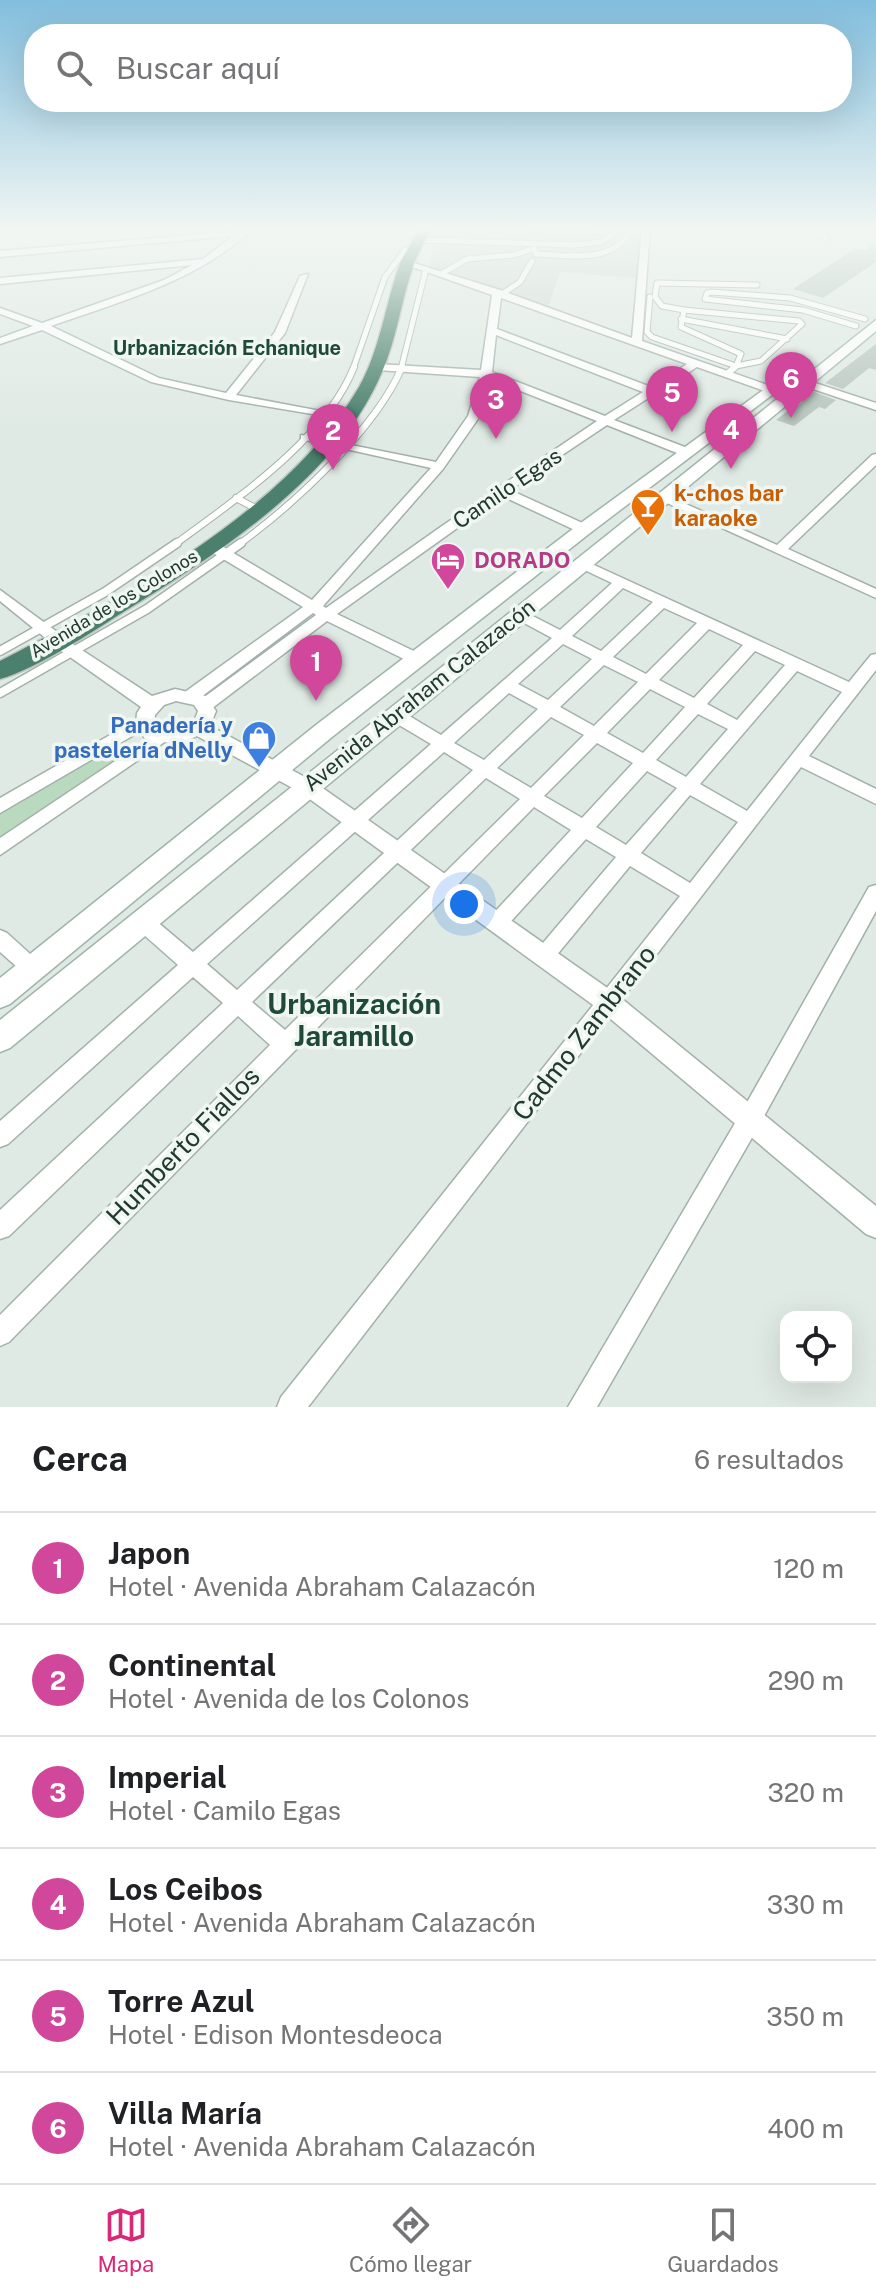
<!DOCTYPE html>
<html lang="es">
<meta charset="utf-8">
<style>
body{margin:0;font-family:"Public Sans",sans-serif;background:#f6f6f6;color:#202124}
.controls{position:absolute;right:24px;bottom:24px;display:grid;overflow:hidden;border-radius:16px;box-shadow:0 8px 32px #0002}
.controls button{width:72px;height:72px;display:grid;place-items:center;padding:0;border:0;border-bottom:2px solid #e0e0e0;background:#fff;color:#202124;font:40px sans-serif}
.you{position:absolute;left:464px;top:904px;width:28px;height:28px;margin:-20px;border:6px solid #fff;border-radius:50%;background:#1a73e8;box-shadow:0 0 0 12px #1a73e833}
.badge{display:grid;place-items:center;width:52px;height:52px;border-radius:50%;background:#db2777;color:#fff;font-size:26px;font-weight:700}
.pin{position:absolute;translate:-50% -66px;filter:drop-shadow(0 2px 4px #0008)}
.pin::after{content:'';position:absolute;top:42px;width:28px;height:24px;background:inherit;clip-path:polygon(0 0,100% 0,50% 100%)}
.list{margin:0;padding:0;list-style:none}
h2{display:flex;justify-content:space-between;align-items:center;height:104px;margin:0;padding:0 32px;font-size:34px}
h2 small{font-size:26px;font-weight:400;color:#757577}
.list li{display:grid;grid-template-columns:52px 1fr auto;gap:24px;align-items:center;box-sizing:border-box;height:112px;padding:0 32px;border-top:2px solid #e0e0e0}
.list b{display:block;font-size:30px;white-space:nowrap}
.list p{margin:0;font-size:26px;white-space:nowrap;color:#757577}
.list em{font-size:26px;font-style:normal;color:#757577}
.icon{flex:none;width:44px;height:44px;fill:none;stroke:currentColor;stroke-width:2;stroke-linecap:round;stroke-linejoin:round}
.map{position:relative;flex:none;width:876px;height:1407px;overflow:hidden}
.search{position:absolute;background:#fff;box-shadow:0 8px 32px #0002;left:24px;right:24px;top:24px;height:88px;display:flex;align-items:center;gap:20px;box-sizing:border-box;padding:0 28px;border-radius:32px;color:#757577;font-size:30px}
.sheet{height:776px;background:#fff}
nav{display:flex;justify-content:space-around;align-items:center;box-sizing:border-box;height:112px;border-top:2px solid #e0e0e0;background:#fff;font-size:22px;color:#757577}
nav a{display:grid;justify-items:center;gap:4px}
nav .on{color:#db2777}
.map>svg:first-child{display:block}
.built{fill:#cedad3}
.green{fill:#b9dabe}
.building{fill:#b8c7bf}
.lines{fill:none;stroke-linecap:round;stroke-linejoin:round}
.service-far2-casing{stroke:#a3b1aa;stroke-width:7}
.service-far1-casing{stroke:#a3b1aa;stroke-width:8}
.service-casing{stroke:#a3b1aa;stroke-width:11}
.minor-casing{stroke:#a3b1aa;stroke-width:3}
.tertiary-casing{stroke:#a3b1aa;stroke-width:3}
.secondary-casing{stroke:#9fb5aa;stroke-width:3}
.trunk-casing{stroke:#bcc4c1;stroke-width:3}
.service-far2{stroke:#fff;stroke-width:5}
.service-far1{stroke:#fff;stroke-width:6}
.service{stroke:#fff;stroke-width:8}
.minor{fill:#fff;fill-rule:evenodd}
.tertiary{fill:#fff;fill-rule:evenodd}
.secondary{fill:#fff;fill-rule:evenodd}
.trunk{fill:#4a806d;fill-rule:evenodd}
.labels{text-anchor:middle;stroke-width:7;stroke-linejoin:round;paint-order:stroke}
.far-street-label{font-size:18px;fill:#21392f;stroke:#f0f7f2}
.far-neighbourhood-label{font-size:20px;font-weight:bold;fill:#1f4a39;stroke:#f0f7f2}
.street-label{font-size:22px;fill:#21392f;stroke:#f0f7f2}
.food-label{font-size:22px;font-weight:bold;fill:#c56008;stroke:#f0f7f2;text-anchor:start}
.hotel-label{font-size:22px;font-weight:bold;fill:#b23c85;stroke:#f0f7f2;text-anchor:start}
.shop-label{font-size:22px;font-weight:bold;fill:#366cbe;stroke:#f0f7f2;text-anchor:end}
.near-street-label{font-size:26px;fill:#21392f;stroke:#f0f7f2}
.near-neighbourhood-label{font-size:28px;font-weight:bold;fill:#1f4a39;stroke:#f0f7f2}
</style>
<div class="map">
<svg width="876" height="1407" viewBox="0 0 876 1407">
<rect width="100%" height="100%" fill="#e0eae4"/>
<path class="built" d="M438,228h204l-6,50 -76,-6 -13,38 -118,-41z"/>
<path class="green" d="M117,744l10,7 -127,88v-25z"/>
<g class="building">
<path d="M524,228h72l-2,9 -20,3 -51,-3z"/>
<path d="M876,243v19l-53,36 -30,-9 63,-41 9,2z"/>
<path d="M876,344v26l-7,-2 -26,21 -18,-6z"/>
<path d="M814,392l22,8 -11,9 -6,-2 -25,19 -18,-6 13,-10 3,1z"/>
</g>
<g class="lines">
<g class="service-far2-casing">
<g id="service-far2">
<path d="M817,228l9,11"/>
<path d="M421,240l153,5 27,-3 21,-14"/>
<path d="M534,248l2,6c33,1 80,11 95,-26"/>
<path d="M441,274l26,-15 47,-4 18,-6"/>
<path d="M502,294l18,-12 12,-21"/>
<path d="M650,297l-3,35 5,5 84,29"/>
<path d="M684,310l115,11 3,3 -41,37 -25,5 5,-12 -60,-27z"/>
<path d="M684,310l-22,-4 -7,-9 2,-14 100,2"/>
<path d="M681,319l106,20"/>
<path d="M856,326l-53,-16 -98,-11 2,-6 5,-1 78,6 75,21"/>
<path d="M353,369l32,-92 20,-27"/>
<path d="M401,369l25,-100"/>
<path d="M733,369l3,-3"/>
</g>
</g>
<g class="service-far1-casing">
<g id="service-far1">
<path d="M727,374l8,-7"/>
<path d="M236,498l21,11"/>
<path d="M174,545c62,-46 151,-105 180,-178"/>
<path d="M238,545c55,-40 138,-116 164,-178"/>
</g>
</g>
<g class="service-casing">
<g id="service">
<path d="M0,651l105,-59 72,-49"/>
<path d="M0,693l147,-84 94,-66"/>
</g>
</g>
<g class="minor-casing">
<g id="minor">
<path d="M245,228h9c-56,53 -132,73 -203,98l108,52 67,15 49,-61 25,-56 8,-2 -23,59 -49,62 90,17 6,3 -2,2 -101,-17 -78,-18 -109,-52 -42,14v-6l33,-12 -33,-12v-6l42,15 122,-43 28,-15 -192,19v-6l203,-19 30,-23 -233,21v-6l241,-20z"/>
<path d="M642,228h8l-8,113 148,52v4h-8l-85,-30 -83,53 76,29v6h-8l-75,-30 -97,65 79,36v6h-10l-77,-36 -165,118 85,41 3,4 -3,4h-10l-85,-42 -116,88h-12l-2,-4 2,-4 117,-86 -3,-2 -116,87h-12l-2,-4 2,-4 118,-85 -98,-59v-6h10l97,58 119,-132 -130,-29v-4l135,27 32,-46 12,-39 -103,-7 -5,-3 5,-3 104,6 11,-75 -88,-31v-4l96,30 132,48zM501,298l186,66 -36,23 -154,-58zM496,335l147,57 -38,24 -113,-44zM490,379l107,42 -155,105 -116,82 -3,-2 120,-137 37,-53z"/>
<path d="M783,375h8l85,28v7l-93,-31z"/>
<path d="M876,454v11l-88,84 88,40v9l-220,-100 2,-3h8l111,50 95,-90z"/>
<path d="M581,559l268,123 22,-27 5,-1v16l-67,86 67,33v15l-75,-37 -493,640h-31l4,-10 399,-501 -50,-30 -79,96 -7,3 -7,-3 -3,-6 3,-6 79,-93 -30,-18 -82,90 -7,2 -7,-2 -3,-6 3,-6 81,-87 -37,-23 -525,535 -9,4v-31l270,-270 -32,-29 -229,220 -9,3v-29l223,-207 -30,-26 -185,167 -8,3v-26l178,-156 -43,-38 -3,-6 3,-6 7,-2 7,2 44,37 238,-208 -42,-25 -2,-4 2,-4h12l40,24 111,-97 -39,-21 -2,-3 2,-3h10l37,19 52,-47 -36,-17 -2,-3 2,-3zM623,588l30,14 -52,49 -29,-15zM664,608l33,15 -51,51 -33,-17zM709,629l34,16 -49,53 -35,-18zM563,644l29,15 -44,41 -30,-16zM755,651l30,14 -48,55 -30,-16zM604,665l34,17 -44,44 -34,-19zM797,671l45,21 -95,119 -47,-27zM650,689l35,18 -42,46 -36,-20zM509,693l29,16 -54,51 -30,-17zM698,714l30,15 -42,48 -30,-17zM551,717l33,18 -53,53 -34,-20zM597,743l36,20 -51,55 -38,-22zM444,752l29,18 -236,220 -30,-26zM647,771l30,17 -51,57 -30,-18zM486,778l34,21 -235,231 -33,-28zM690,795l48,27 -48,61 -49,-30z"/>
<path d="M0,590l64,47 3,4 -3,4h-10l-54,-44z"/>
<path d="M145,715l8,6 -2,4 -151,88v-15z"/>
<path d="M160,731l6,2 2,4 -2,4 -166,114v-17z"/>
<path d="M876,885v26l-119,218 -160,278h-29l173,-294 128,-226z"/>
<path d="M0,930l7,3 32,29 3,6 -3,6 -7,3 -7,-3 -25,-22z"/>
</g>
</g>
<g class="tertiary-casing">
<path id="tertiary" d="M59,635l93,61 23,-7 31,7 10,15 -6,15 104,56 302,212 260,212v32l-10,-4 -266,-224 -300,-218 -103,-56 -17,8 -34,-4 -10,-14 1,-13 4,-6 -88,-62 -2,-4 2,-4zM176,701l18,4 4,6 -3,8 -18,11 -19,-1 -4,-5 1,-9 9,-10z"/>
</g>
<g class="secondary-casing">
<g id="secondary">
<path d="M876,320v11l-866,717 -10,4v-32z"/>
<path d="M792,369l5,1v6l-207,157 -258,204 -322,267 -10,4v-30l316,-253 262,-200z"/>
</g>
</g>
<g class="trunk-casing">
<path id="trunk" d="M418,228h12c-4,14 -13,25 -17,39 -12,34 -16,71 -31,105 -43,103 -162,181 -254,237 -35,22 -89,59 -128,70v-18c126,-65 284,-148 359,-274 21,-37 26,-81 40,-121 5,-13 15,-24 19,-38z"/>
</g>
<use href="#service-far2" class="service-far2"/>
<use href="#service-far1" class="service-far1"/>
<use href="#service" class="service"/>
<use href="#minor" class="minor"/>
<use href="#tertiary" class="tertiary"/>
<use href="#secondary" class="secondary"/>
<use href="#trunk" class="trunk"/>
</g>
<linearGradient id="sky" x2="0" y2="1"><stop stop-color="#82bedd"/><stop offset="0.54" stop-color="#f1f6f3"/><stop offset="1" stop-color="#f1f6f3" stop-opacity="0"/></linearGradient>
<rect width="876" height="425" fill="url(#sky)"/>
<defs>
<g id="bar-pin" transform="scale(1.8)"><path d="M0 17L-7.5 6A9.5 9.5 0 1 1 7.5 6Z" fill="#e8710a" stroke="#f0f7f2"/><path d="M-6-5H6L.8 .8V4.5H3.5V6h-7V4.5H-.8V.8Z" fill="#fff"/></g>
<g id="hotel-pin" transform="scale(1.8)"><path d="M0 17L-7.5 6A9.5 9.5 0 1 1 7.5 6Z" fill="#d1479c" stroke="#f0f7f2"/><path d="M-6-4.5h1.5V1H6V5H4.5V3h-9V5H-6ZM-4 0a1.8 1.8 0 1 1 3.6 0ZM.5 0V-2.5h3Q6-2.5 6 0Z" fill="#fff"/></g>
<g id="shop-pin" transform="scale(1.8)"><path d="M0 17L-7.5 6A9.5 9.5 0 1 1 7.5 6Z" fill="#3f7fe0" stroke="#f0f7f2"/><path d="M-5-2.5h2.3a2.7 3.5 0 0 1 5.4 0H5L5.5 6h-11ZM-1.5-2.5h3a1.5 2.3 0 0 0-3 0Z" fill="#fff"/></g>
</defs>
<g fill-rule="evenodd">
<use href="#bar-pin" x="648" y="506"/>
<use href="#hotel-pin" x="448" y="560"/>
<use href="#shop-pin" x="259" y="738"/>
</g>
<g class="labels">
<g class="far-street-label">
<text transform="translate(114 604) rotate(-31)" y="6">Avenida de los Colonos</text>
</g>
<g class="far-neighbourhood-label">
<text x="227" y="355">Urbanización Echanique</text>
</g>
<g class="street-label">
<text transform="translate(507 488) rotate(-34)" y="8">Camilo Egas</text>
<text transform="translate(419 695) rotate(-39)" y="8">Avenida Abraham Calazacón</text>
</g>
<g class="food-label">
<text x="674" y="501">k-chos bar<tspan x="674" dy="25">karaoke</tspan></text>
</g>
<g class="hotel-label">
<text x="474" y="568">DORADO</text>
</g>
<g class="shop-label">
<text x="233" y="733">Panadería y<tspan x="233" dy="25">pastelería dNelly</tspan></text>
</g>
<g class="near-street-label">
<text transform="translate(584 1033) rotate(-52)" y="9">Cadmo Zambrano</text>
<text transform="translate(183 1146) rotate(-46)" y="9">Humberto Fiallos</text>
</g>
<g class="near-neighbourhood-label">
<text x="354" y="1014">Urbanización<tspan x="354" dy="32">Jaramillo</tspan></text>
</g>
</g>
</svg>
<div class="controls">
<button><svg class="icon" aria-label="locate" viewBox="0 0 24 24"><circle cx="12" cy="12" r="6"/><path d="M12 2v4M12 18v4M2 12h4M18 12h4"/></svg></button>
</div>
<div class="you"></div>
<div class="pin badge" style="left:316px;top:701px;background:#d1479c">1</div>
<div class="pin badge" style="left:333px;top:470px;background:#d1479c">2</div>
<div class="pin badge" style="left:496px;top:439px;background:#d1479c">3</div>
<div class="pin badge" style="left:731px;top:469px;background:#d1479c">4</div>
<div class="pin badge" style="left:672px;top:432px;background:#d1479c">5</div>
<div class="pin badge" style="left:791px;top:418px;background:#d1479c">6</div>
<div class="search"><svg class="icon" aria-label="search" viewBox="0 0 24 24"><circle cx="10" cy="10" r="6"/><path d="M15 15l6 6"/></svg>Buscar aquí</div>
</div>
<section class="sheet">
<h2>Cerca<small>6 resultados</small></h2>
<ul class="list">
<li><span class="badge" style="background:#d1479c">1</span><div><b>Japon</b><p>Hotel · Avenida Abraham Calazacón</p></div><em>120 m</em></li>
<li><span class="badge" style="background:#d1479c">2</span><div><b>Continental</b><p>Hotel · Avenida de los Colonos</p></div><em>290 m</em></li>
<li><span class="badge" style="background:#d1479c">3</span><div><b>Imperial</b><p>Hotel · Camilo Egas</p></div><em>320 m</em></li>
<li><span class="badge" style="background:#d1479c">4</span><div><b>Los Ceibos</b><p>Hotel · Avenida Abraham Calazacón</p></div><em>330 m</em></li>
<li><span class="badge" style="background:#d1479c">5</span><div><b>Torre Azul</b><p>Hotel · Edison Montesdeoca</p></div><em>350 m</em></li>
<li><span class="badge" style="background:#d1479c">6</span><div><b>Villa María</b><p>Hotel · Avenida Abraham Calazacón</p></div><em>400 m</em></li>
</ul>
</section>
<nav>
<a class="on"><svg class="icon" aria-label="map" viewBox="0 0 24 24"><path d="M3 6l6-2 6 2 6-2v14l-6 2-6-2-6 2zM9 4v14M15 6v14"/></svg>Mapa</a>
<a><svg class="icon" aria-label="directions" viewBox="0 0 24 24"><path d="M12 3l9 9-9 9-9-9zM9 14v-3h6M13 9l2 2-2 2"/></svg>Cómo llegar</a>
<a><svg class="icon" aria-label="saved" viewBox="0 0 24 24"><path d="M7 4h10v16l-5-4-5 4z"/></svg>Guardados</a>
</nav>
